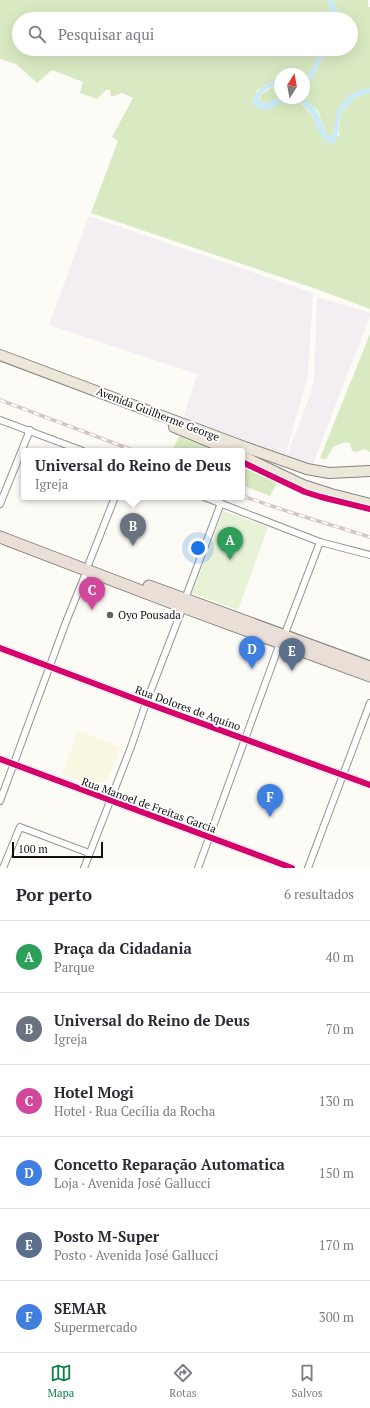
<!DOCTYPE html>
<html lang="pt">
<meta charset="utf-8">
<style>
body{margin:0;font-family:"PT Serif",serif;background:#f7f7f7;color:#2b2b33}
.compass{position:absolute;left:274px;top:68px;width:36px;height:36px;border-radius:50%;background:#fff;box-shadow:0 4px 16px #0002;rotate:11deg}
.scale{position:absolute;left:12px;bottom:10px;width:91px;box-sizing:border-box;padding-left:4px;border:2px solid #101010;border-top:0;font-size:11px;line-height:14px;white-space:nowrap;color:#101010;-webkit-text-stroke:3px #fff;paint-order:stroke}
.you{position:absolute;left:198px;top:548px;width:14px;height:14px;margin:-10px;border:3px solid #fff;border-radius:50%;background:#1a73e8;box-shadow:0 0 0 6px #1a73e833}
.badge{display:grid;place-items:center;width:26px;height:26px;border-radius:50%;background:#0b8043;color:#fff;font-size:13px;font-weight:700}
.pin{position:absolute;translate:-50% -33px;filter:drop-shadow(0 1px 2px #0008)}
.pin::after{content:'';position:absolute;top:21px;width:14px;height:12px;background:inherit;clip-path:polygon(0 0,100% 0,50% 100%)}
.popup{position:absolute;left:21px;top:448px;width:224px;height:52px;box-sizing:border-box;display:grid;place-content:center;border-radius:4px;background:#fff;filter:drop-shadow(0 1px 3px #0005);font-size:13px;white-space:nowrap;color:#7c7c81}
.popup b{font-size:15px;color:#2b2b33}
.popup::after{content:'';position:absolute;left:50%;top:100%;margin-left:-8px;border:8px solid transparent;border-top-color:#fff}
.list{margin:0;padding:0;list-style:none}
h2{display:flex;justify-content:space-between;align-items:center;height:52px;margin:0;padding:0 16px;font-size:17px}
h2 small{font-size:13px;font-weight:400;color:#7c7c81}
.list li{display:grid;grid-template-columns:26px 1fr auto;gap:12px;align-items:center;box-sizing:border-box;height:72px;padding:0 16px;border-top:1px solid #e1e1e2}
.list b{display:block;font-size:15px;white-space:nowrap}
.list p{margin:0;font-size:13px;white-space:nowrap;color:#7c7c81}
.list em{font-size:13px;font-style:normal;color:#7c7c81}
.icon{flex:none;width:22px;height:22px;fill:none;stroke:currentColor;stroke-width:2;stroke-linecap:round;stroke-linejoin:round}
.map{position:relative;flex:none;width:370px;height:868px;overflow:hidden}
.search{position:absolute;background:#fff;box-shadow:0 4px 16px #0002;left:12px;right:12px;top:12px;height:44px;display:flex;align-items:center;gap:10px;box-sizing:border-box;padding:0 14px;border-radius:22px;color:#7c7c81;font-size:15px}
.sheet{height:484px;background:#fff}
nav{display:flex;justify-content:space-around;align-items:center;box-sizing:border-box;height:56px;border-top:1px solid #e1e1e2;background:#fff;font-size:11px;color:#7c7c81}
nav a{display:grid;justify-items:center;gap:2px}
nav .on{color:#0b8043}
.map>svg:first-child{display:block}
.industrial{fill:#f3eef2}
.farmland{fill:#f9f6e2}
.green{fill:#e8f2d6}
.forest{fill:#d9eac3}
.water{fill:#cbeaf7}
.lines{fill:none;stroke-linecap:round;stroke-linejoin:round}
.street-casing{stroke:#969694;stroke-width:8}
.primary-casing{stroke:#848381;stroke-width:12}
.highway-casing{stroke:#848381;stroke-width:13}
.street{stroke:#fffefe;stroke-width:6}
.primary{stroke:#ede7da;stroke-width:10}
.highway{stroke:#eadfd7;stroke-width:11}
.rail-casing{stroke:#d8c5c7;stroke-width:3.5}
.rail{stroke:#fff;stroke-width:2;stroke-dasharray:6;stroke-linecap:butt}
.cycleway-casing{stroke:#fff;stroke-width:8}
.cycleway{stroke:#d6006c;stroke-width:6}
.poi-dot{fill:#636260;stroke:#fff;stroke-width:1.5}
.labels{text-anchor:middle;stroke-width:4;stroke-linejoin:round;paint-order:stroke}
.street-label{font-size:11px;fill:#101010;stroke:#fff}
.poi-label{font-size:11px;fill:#101010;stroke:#fff;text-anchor:start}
</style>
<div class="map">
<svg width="370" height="868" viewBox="0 0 370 868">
<rect width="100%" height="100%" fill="#fcfbf6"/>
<g class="industrial">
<path d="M89,216l224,77 -5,82 -23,81 -102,-37 14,-45 -148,-49z"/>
<path d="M317,297l53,16v3l-58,150 -26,-8 24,-62 4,-16z"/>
</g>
<path class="farmland" d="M78,731l43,16 -18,42 -41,-15z"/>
<path class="green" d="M223,511l45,16 -30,83 -46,-17z"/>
<g class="forest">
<path d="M0,0h327l6,19h-314v30h302l-3,6 -3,9 -11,15v-5h-24v8l-7,-1 -16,9 -5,13 17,6c5,-2 10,-6 14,-7 24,-7 31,20 40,36l16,-2c0,-6 0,-12 1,-17 3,-13 17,-25 30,-26v216l-48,-18 -231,-78 27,-72 -6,-4 21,-39 -11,-5 -11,4 -1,-7h-4l-9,9 -17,-6 3,-11 -31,-12 -15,13 -21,-19 -16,-5z"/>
<path d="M333,0h35v7h2v81l-32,22 -4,22 -2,3 -3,1 -3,-2 -8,-23 -17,-13h3v-13l7,-6 15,-27 6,-2 15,2 4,-3v-30h-11z"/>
<path d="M276,85l4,1v11c-7,4 -14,9 -21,3l2,-6z"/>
<path d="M370,334v118l-5,-3 -9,3 -4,-1 -2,-8 -5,-1 -12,5 -7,12 -6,-1z"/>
<path d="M179,436l30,13 4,2h-41z"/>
<path d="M242,467l35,16 -7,13 -28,-11z"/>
</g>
<g class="water">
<path d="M327,0h6l7,19h-7z"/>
<path d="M321,49h29l-3,3 -15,-2 -6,2 -15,27 -7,6v-6l11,-15 3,-9z"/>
<path d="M273,81l7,1v4c-8,-1 -21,5 -21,14 7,6 12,0 20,-2 2,-1 8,0 11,0 26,0 28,15 36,36l3,2 3,-1 2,-3c1,-7 2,-16 4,-22 5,-13 19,-21 32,-22v5c-13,1 -26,12 -30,25 -2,10 0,15 -5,24l-5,2c-2,-2 -5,-4 -7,-6 -10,-13 -10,-33 -28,-37 -17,-3 -28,19 -43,2 4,-14 9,-15 21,-22z"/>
</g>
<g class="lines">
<g class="street-casing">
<g id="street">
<path d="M0,420l83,31"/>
<path d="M204,497l116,45 50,13"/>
<path d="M0,504l30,-74"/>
<path d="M89,563l26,-66"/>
<path d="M185,599l36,-96"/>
<path d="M284,636l36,-94"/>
<path d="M0,648l146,55 224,82"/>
<path d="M0,759l292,109"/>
<path d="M0,801l66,-179 21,-52"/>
<path d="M3,868l17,-41 69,26"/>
<path d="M84,868l47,-121 15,-44 37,-96"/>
<path d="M198,868l82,-225"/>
<path d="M308,868l62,-165"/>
</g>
</g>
<g class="primary-casing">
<g id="primary">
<path d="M0,355l242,91 65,23 22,4 41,-2"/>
<path d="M174,427l57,24"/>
<path d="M242,456l61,29 28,9 39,10"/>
</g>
</g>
<g class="highway-casing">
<g id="highway">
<path d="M0,537l183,70 187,69"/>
<path d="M149,586l221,81"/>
</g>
</g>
<use href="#street" class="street"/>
<use href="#primary" class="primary"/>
<use href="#highway" class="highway"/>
<g class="rail-casing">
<g id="rail">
<path d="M0,400l135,51"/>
<path d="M242,496l60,20 68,21"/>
</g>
</g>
<use href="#rail" class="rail"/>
<g class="cycleway-casing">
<g id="cycleway">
<path d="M242,462l63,30 16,5 49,12"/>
<path d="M0,648l146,55 224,82"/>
<path d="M0,759l292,109"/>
</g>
</g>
<use href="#cycleway" class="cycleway"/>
</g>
<circle class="poi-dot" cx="110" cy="615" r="4"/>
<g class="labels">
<g class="street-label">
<text transform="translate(158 414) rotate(21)" y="4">Avenida Guilherme George</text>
<text transform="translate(188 708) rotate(20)" y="4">Rua Dolores de Aquino</text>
<text transform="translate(149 805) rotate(20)" y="4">Rua Manoel de Freitas Garcia</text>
</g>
<g class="poi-label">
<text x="118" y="619">Oyo Pousada</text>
</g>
</g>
</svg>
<svg class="compass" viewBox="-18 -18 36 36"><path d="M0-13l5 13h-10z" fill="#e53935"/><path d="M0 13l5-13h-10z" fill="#7c7c81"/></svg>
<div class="scale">100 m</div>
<div class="you"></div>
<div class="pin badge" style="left:230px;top:560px;background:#2e9e5b">A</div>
<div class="pin badge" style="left:133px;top:546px;background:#6b7280">B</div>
<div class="popup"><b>Universal do Reino de Deus</b>Igreja</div>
<div class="pin badge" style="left:92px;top:610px;background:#d1479c">C</div>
<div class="pin badge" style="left:252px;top:669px;background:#3f7fe0">D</div>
<div class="pin badge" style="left:292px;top:671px;background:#5c6f8a">E</div>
<div class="pin badge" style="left:270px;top:817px;background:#3f7fe0">F</div>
<div class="search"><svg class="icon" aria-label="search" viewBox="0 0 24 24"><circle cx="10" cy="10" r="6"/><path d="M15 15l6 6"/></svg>Pesquisar aqui</div>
</div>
<section class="sheet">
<h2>Por perto<small>6 resultados</small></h2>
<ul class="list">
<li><span class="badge" style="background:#2e9e5b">A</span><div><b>Praça da Cidadania</b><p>Parque</p></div><em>40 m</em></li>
<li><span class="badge" style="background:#6b7280">B</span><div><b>Universal do Reino de Deus</b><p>Igreja</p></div><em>70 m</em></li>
<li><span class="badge" style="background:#d1479c">C</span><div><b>Hotel Mogi</b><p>Hotel · Rua Cecília da Rocha</p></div><em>130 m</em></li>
<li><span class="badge" style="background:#3f7fe0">D</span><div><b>Concetto Reparação Automatica</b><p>Loja · Avenida José Gallucci</p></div><em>150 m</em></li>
<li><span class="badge" style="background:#5c6f8a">E</span><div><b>Posto M-Super</b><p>Posto · Avenida José Gallucci</p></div><em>170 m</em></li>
<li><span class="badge" style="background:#3f7fe0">F</span><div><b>SEMAR</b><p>Supermercado</p></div><em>300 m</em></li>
</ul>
</section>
<nav>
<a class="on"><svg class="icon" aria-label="map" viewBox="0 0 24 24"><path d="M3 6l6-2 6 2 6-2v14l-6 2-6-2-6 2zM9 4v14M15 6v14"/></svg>Mapa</a>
<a><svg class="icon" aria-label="directions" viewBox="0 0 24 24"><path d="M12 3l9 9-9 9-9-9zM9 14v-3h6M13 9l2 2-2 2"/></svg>Rotas</a>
<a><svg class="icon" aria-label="saved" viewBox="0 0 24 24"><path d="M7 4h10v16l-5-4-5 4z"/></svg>Salvos</a>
</nav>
